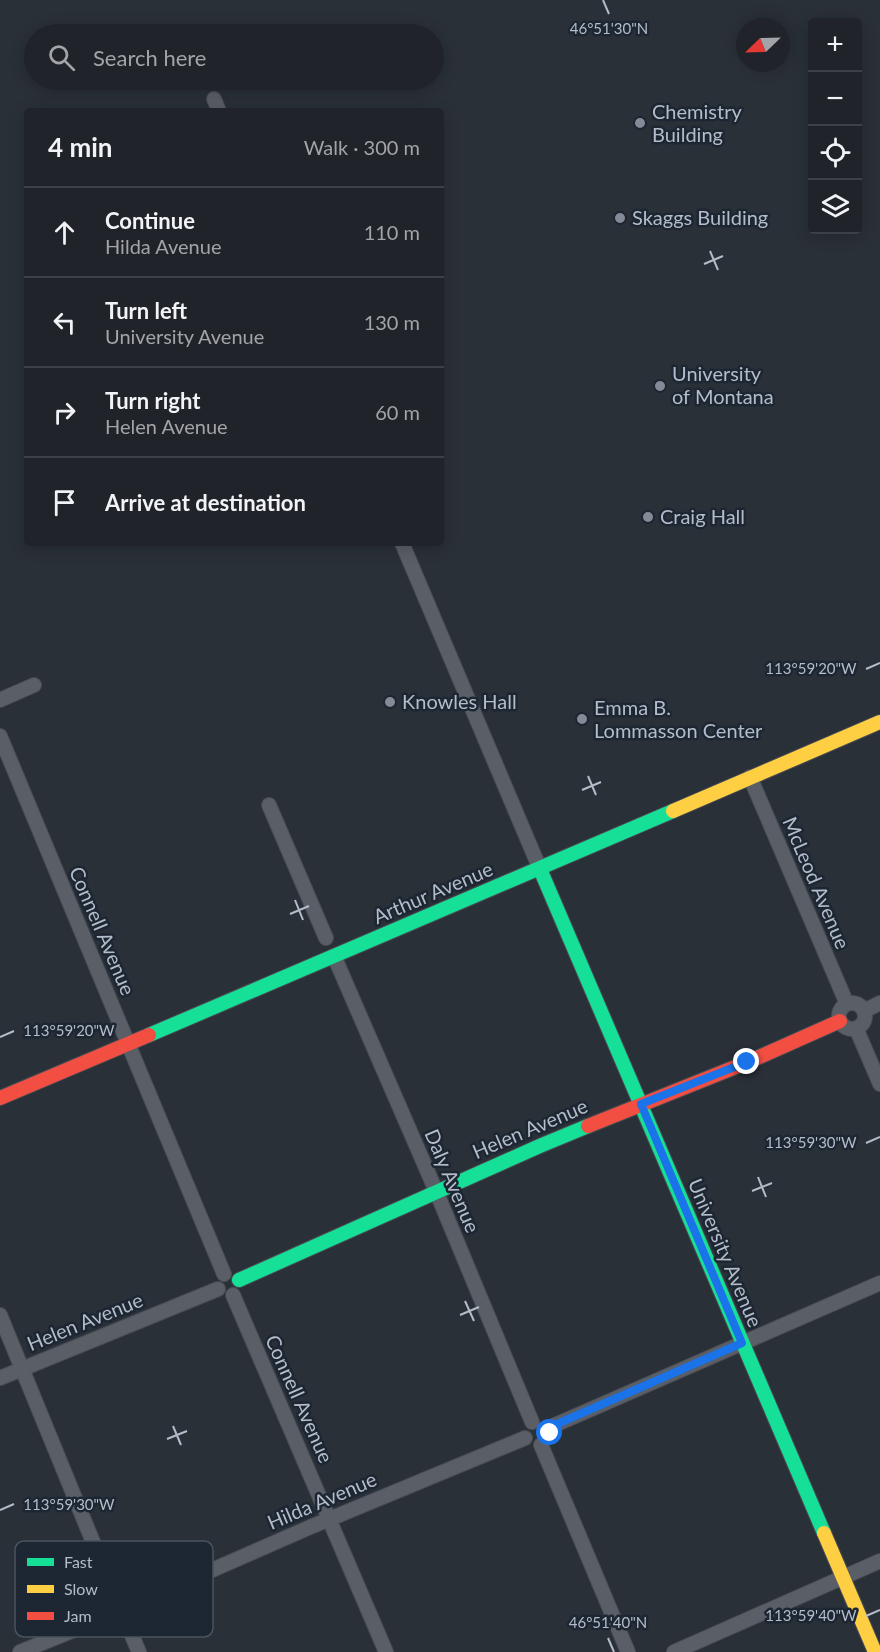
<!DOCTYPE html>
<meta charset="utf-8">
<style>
body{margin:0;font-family:Lato,sans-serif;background:#2d3036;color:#f1f3f6}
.controls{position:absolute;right:18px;top:18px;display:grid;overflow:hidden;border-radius:6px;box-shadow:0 3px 15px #0003}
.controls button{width:54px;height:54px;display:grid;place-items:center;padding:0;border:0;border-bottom:2px solid #3d4147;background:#20242a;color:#f1f3f6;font:30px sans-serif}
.compass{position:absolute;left:736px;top:18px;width:54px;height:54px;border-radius:50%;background:#20242a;box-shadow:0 3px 15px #0003;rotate:247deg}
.stop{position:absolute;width:18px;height:18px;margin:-14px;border:4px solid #1a73e8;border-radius:50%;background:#fff}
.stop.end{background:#1a73e8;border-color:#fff;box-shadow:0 2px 6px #0008}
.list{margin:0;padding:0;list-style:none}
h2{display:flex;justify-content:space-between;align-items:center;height:78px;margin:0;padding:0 24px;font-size:26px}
h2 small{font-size:20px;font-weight:400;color:#a2a4a8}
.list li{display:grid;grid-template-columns:39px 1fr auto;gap:18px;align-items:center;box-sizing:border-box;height:90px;padding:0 24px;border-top:2px solid #3d4147}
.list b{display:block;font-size:22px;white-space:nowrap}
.list p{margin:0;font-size:20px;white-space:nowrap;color:#a2a4a8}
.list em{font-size:20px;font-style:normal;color:#a2a4a8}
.icon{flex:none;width:33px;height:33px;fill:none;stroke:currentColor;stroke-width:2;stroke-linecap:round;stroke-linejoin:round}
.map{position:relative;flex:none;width:880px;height:1652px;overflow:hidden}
.search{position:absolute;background:#20242a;box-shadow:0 3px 15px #0003;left:24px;top:24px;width:420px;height:66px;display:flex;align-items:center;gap:15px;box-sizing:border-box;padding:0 21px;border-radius:33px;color:#a2a4a8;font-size:22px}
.panel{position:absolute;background:#20242a;box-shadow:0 3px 15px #0003;left:24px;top:108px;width:420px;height:438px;border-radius:6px}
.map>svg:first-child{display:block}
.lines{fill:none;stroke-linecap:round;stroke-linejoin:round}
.street-casing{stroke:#484c53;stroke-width:16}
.fast-casing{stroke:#484c53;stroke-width:16}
.slow-casing{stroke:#484c53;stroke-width:16}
.jam-casing{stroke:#484c53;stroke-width:16}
.street{stroke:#5a5e66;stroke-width:14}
.fast{stroke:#16e098;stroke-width:14}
.slow{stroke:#ffcf43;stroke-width:14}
.jam{stroke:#f24e42;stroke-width:14}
.route{stroke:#1a73e8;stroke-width:8}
.ticks{fill:none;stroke:#b4bcc9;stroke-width:2}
.poi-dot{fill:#848b96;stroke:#1d2633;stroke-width:2}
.labels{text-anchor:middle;stroke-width:5;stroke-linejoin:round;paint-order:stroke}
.poi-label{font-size:20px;fill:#b4bcc9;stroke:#1d2633;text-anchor:start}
.street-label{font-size:20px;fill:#b4bcc9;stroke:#1d2633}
.key{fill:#1d2633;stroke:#4a5360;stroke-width:1.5}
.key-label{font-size:16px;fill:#b4bcc9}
.ticks-label{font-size:15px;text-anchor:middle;fill:#b4bcc9;stroke:#1d2633;stroke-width:5;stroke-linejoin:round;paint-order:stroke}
</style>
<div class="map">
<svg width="880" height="1652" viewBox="0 0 880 1652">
<rect width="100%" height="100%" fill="#2a3038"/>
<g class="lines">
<g class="street-casing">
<g id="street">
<path d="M214,99l5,12"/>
<path d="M402,543l138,326"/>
<path d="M0,700l34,-15"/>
<path d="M0,736l224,538"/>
<path d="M750,777l97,227"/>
<path d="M269,805l57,133"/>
<path d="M334,956l102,235 96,231"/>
<circle cx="852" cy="1016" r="13"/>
<path d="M864,1011l16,-8"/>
<path d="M856,1028l24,56"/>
<path d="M233,1295l153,357"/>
<path d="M0,1315l116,283"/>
<path d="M0,1378l218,-89"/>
<path d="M548,1428l332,-145"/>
<path d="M541,1445l87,207"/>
<circle cx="122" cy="1611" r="14"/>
<path d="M135,1604l173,-76 217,-90"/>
<path d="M127,1624l12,28"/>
<path d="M20,1652l89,-36"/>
<path d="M674,1652l206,-91"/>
</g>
</g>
<g class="fast-casing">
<g id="fast">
<path d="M540,869l284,664"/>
<path d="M149,1035l524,-224"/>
<path d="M239,1280l303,-135 46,-19"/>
</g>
</g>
<g class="slow-casing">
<g id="slow">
<path d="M673,811l207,-89"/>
<path d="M824,1533l51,119"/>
</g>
</g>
<g class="jam-casing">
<g id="jam">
<path d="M0,1098l149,-63"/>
<path d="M588,1126l160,-64 92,-41"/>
</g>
</g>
<use href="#street" class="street"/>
<use href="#fast" class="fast"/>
<use href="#slow" class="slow"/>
<use href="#jam" class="jam"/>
</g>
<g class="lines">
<path class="route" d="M550,1433l-2,-5 194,-85 -101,-239 106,-42"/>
</g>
<path class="ticks" d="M603,0l6,14M710,251l8,19M704,264l19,-8M866,669l14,-6M588,776l8,19M582,790l19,-8M295,900l8,20M290,914l19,-8M0,1037l14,-6M866,1143l14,-6M758,1177l8,20M752,1191l20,-8M465,1301l9,20M460,1315l19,-8M173,1426l8,19M167,1439l20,-8M0,1510l14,-6M866,1616l14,-6M608,1638l6,14"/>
<g class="poi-dot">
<circle cx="640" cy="123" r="6"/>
<circle cx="620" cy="218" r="6"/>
<circle cx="660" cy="386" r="6"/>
<circle cx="648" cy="517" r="6"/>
<circle cx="390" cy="702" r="6"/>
<circle cx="582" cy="719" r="6"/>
</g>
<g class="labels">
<g class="poi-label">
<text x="652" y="119">Chemistry<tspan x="652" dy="23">Building</tspan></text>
<text x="632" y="225">Skaggs Building</text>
<text x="672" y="381">University<tspan x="672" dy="23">of Montana</tspan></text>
<text x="660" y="524">Craig Hall</text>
<text x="402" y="709">Knowles Hall</text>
<text x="594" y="715">Emma B.<tspan x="594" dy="23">Lommasson Center</tspan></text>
</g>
<g class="street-label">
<text transform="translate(816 883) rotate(67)" y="7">McLeod Avenue</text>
<text transform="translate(433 893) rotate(-23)" y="7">Arthur Avenue</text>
<text transform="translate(102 931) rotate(67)" y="7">Connell Avenue</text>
<text transform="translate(530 1129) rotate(-23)" y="7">Helen Avenue</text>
<text transform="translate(452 1181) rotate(67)" y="7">Daly Avenue</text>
<text transform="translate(725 1253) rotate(67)" y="7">University Avenue</text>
<text transform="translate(85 1322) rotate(-22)" y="7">Helen Avenue</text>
<text transform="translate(299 1399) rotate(66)" y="7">Connell Avenue</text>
<text transform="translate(322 1501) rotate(-23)" y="7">Hilda Avenue</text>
</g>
</g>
<rect x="15" y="1541" width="198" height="96" rx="9" class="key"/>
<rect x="27" y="1558" width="27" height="8" fill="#16e098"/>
<rect x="27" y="1585" width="27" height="8" fill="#ffcf43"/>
<rect x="27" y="1612" width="27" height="8" fill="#f24e42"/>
<g class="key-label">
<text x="64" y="1568">Fast</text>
<text x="64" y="1595">Slow</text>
<text x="64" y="1622">Jam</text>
</g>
<g class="ticks-label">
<text x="609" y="34">46°51'30"N</text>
<text x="811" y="674">113°59'20"W</text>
<text x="69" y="1036">113°59'20"W</text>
<text x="811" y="1148">113°59'30"W</text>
<text x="69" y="1510">113°59'30"W</text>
<text x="811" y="1621">113°59'40"W</text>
<text x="608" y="1628">46°51'40"N</text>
</g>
</svg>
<div class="controls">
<button>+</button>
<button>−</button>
<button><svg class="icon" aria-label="locate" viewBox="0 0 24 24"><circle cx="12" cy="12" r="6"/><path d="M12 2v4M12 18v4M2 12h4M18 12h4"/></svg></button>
<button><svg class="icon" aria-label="layers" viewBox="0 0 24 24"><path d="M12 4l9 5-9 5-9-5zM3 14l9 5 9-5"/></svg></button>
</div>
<svg class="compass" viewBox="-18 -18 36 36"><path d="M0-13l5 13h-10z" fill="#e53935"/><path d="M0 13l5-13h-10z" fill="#a2a4a8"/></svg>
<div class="stop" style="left:550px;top:1433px"></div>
<div class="stop end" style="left:747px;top:1062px"></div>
<div class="search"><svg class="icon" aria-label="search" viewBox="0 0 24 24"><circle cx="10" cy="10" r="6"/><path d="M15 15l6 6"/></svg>Search here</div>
<section class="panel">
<h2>4 min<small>Walk · 300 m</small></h2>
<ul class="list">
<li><svg class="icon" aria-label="ahead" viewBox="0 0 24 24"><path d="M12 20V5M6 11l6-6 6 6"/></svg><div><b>Continue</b><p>Hilda Avenue</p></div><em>110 m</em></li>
<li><svg class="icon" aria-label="left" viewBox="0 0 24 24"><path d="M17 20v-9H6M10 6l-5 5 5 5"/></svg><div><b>Turn left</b><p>University Avenue</p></div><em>130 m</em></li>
<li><svg class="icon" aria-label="right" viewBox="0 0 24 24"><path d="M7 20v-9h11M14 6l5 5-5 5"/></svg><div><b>Turn right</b><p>Helen Avenue</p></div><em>60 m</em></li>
<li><svg class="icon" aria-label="arrive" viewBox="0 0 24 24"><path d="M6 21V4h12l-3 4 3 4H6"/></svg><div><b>Arrive at destination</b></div></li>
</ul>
</section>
</div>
